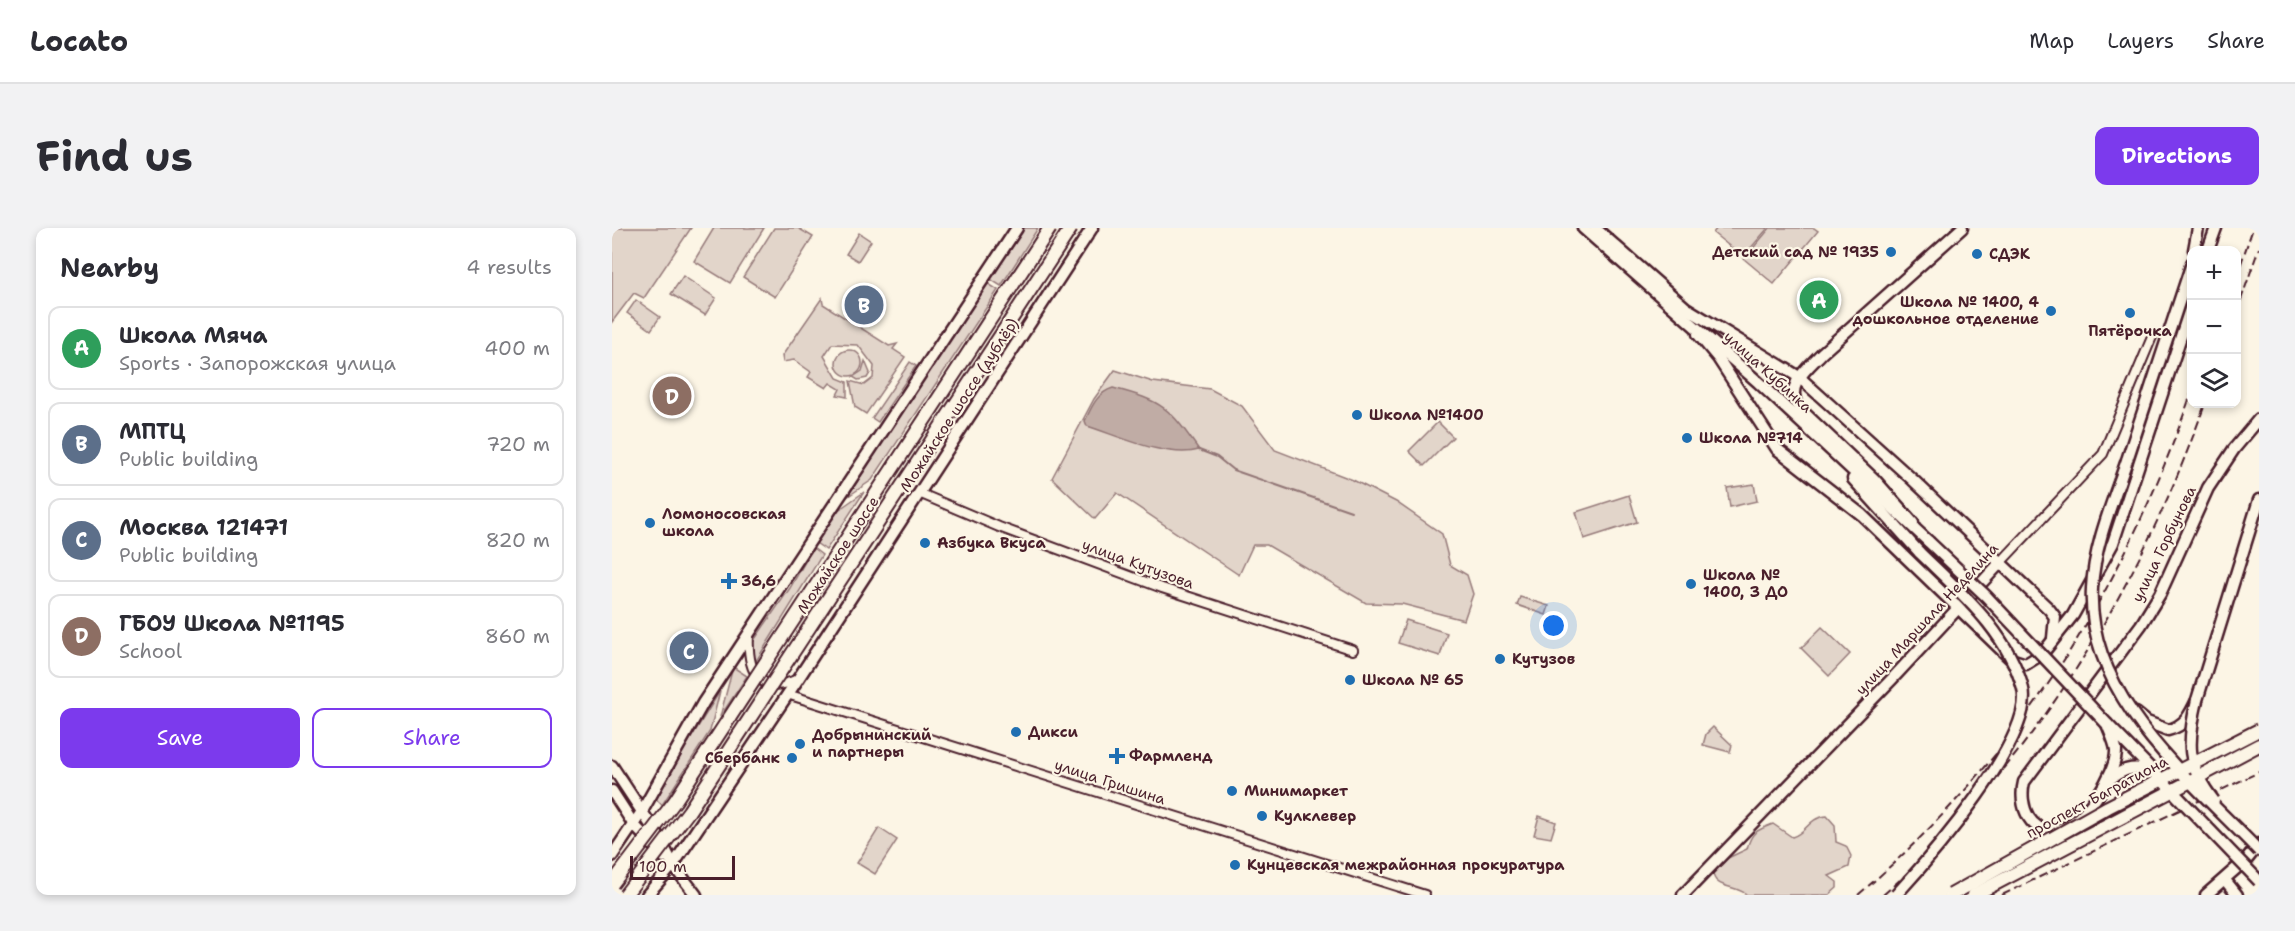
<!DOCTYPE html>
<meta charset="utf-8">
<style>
body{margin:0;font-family:"Shantell Sans",sans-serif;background:#f2f2f3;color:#2b2b33}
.controls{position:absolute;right:18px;top:18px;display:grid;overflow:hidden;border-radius:12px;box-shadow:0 3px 9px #0003}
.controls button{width:54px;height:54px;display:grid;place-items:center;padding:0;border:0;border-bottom:2px solid #e1e1e2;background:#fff;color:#2b2b33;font:30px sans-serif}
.scale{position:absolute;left:18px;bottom:15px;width:105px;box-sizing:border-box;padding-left:6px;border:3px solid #4a1f2b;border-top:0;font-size:16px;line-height:21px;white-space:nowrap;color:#4a1f2b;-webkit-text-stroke:4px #fcf5e5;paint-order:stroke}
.you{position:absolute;left:942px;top:398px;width:21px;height:21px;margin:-15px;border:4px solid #fff;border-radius:50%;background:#1a73e8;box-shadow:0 0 0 9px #1a73e833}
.badge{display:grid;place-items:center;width:39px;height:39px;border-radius:50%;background:#7c3aed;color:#fff;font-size:20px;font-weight:700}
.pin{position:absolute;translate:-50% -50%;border:3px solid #fff;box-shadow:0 2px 6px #0006}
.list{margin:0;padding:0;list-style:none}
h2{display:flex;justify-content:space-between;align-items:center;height:78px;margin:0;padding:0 24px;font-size:26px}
h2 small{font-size:20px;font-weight:400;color:#7c7c81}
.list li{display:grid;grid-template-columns:39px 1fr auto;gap:18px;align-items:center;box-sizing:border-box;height:84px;margin:0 12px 12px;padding:0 12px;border:2px solid #e1e1e2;border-radius:12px}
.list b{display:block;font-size:22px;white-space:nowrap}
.list p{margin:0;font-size:20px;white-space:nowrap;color:#7c7c81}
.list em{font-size:20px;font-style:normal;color:#7c7c81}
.actions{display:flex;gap:12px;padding:18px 24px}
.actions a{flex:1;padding:14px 0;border:2px solid #7c3aed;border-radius:12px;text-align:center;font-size:21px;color:#7c3aed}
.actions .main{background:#7c3aed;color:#fff}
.icon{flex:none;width:33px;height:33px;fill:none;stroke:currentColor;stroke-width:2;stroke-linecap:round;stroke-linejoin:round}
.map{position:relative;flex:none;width:1647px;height:667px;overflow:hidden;border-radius:12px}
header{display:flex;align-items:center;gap:36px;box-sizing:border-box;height:84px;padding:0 30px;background:#fff;border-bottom:2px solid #e1e1e2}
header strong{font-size:28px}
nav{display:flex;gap:33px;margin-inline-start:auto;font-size:21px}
.intro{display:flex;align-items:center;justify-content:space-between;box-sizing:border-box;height:144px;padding:0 36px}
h1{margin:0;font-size:42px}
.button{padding:15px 27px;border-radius:12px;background:#7c3aed;color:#fff;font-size:21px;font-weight:700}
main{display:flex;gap:36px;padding:0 36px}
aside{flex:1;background:#fff;border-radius:12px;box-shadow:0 3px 9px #0003}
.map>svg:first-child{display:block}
.green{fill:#e2d5ca;stroke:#967a7a;stroke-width:1.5}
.water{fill:#c0aca5;stroke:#917474;stroke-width:1.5}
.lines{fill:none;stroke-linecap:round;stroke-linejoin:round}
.stream{stroke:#917474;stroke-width:2}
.minor-casing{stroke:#4a1f2b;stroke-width:12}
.tertiary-casing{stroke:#4a1f2b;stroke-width:15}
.secondary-casing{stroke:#4a1f2b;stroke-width:15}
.minor{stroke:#fcf5e5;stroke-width:8}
.tertiary{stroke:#fcf5e5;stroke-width:10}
.secondary{stroke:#fcf5e5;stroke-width:10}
.rail{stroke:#4a1f2b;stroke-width:2;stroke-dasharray:9 4.5;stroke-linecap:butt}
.tertiary-bridge-casing{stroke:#4a1f2b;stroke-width:15;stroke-linecap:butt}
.secondary-bridge-casing{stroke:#4a1f2b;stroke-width:15;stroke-linecap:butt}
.primary-bridge-casing{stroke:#4a1f2b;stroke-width:16;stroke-linecap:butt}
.tertiary-bridge{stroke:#fcf5e5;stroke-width:10}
.secondary-bridge{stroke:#fcf5e5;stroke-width:10}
.primary-bridge{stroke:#fcf5e5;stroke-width:12}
.poi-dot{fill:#1f6fb2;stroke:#fcf5e5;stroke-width:2}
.labels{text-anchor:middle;stroke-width:4.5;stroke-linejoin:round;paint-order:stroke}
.poi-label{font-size:15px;font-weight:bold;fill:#4a1f2b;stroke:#fcf5e5;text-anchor:start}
.street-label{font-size:15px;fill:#4a1f2b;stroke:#fcf5e5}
</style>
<header>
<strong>Locato</strong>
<nav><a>Map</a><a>Layers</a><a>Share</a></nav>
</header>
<div class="intro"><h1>Find us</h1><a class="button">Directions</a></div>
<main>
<aside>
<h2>Nearby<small>4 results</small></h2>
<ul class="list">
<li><span class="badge" style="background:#2e9e5b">A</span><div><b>Школа Мяча</b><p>Sports · Запорожская улица</p></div><em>400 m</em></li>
<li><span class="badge" style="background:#5c6f8a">B</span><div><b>МПТЦ</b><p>Public building</p></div><em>720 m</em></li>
<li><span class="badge" style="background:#5c6f8a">C</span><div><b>Москва 121471</b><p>Public building</p></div><em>820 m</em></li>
<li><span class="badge" style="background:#8d6e63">D</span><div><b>ГБОУ Школа №1195</b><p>School</p></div><em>860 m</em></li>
</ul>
<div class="actions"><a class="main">Save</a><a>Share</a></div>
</aside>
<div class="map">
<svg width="1647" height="667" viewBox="0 0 1647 667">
<rect width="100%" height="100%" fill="#fcf5e5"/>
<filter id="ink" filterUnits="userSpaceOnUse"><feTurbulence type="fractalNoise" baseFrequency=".0167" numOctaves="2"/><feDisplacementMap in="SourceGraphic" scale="12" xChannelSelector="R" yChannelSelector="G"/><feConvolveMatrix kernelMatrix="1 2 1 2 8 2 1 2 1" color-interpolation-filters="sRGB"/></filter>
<g filter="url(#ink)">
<g class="green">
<path d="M4,0h75l-47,70 -10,-5 -22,29v-87z"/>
<path d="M102,0h50l-34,55 -36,-22z"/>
<path d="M162,0h24l15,9 -38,60 -32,-20z"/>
<path d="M412,0h14l-37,58 -11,-7z"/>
<path d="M1105,0h51l-25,29 -30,-24z"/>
<path d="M1158,0h44l4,3 -44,53 -30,-25z"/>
<path d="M247,5l12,8 -13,20 -12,-7z"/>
<path d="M71,48l33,22 -11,17 -34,-21z"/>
<path d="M375,55l11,7 -126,190 -25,17z"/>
<path d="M210,70l1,6 66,42 8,-2 -4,5 12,8 -39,57 -11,-7 -5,-26 14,4 9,-7 1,-12 -16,-21 -26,-1 -8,12 13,22 10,4v15l-10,-2 3,-6 -10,-6 -4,5 -18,-11 3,-5 -17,-12 -11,2 -1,-6z"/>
<path d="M24,72l24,17 -9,13 -24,-17z"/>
<circle cx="237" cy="135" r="13"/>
<path d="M253,133l5,12 -3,5 -9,2 -5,-3 9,-6z"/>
<path d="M298,134l6,4 -38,56 -6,-4z"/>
<path d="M503,142l38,12 57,7 32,17 33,44 78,30 43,22 46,32 8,31 17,10 6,19 -9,26 -62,-16 -36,-1 -99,-58h-14l-14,30 -122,-82 -22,26 -43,-41 42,-79z"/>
<path d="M826,194l15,15 -29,29 -15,-15z"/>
<path d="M1142,256l3,17 -27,6 -3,-19z"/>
<path d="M252,264l-38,58 -10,-7 21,-32z"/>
<path d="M1017,267l8,27 -53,17 -8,-27z"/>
<path d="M201,320l9,7 -69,111 -2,-19 4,-8 35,-51z"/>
<path d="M908,369l29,9 -3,9 -29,-10z"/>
<path d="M794,392l41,13 -7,23 -42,-13z"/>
<path d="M1210,399l28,27 -21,22 -28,-28z"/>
<path d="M121,439l14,9 -27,41z"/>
<path d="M108,463l-10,40 -48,74 -6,-6 11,-22z"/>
<path d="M1101,499l19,18 -2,7 -27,-7 3,-11z"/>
<path d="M927,588l17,6 -5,16 -17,-3z"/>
<path d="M1215,588l8,9 1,17 10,4 5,10 -2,11 -20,9 8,6v6l-8,7h-82c-10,-10 -34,-6 -34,-23l15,-14 19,-9c4,-17 10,-19 26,-25l19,13c16,-5 15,-19 35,-21z"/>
<path d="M267,600l18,12 -22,34 -18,-11z"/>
</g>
<path class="water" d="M501,160c50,13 57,20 86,62 -32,9 -80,-14 -112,-24l-2,-5c7,-15 12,-28 28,-33z"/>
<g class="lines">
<path class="stream" d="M587,222l18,7 16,13 118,41"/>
<g class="minor-casing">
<g id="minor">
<path d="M307,265l80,34 163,61 191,62"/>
<path d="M1389,334l102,-108 49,-117"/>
<path d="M137,407c-2,35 9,62 49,44"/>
<path d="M175,466l638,201"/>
</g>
</g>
<g class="tertiary-casing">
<g id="tertiary">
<path d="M983,0l91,80 113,69 114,103 136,129 6,8 -2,21"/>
<path d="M1596,22l8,-22"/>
<path d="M1086,106l20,24 59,91 85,66 149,144 15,5 16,-10 31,-39 40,-72 79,-240"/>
<path d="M1301,295l-38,-43 -76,-72c-16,-22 9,-40 23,-55l140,-125"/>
<path d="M1524,485l11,9 21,8c17,-4 22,-15 29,-30l62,-200"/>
<path d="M1495,496c3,8 8,18 9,26 1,24 -33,74 -56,79 -30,8 -42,-24 -36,-47l117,-157 19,-31 48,-106 26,-39 25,-30"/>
<path d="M1498,551c15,-12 27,-13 44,-7"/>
<path d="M61,637l23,30"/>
<path d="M1613,652l12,15"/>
<path d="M1071,667l209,-216 109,-117"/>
<path d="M1594,667l42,-37 11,-14"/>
</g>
</g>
<g class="secondary-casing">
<g id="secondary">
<path d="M971,0l175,154 171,160"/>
<path d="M1582,22l4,-22"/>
<path d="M1515,232l65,-197"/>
<path d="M1241,251l67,74"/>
<path d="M1495,496l47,48"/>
<path d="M0,538l48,73 13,26"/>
<path d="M0,563l22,34 30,32"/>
<path d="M0,628l29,-43 62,-110 314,-475"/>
<path d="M35,667l26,-30 125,-186 294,-451"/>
</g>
</g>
<use href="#minor" class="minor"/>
<use href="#tertiary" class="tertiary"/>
<use href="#secondary" class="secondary"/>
<g class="rail">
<path d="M1624,50l17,-50"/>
<path d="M1624,86l23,-66"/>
<path d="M1246,667c162,-139 265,-303 334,-504"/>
<path d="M1271,667c150,-131 256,-306 322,-491"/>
<path d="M1390,667l257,-123"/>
</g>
<g class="tertiary-bridge-casing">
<path id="tertiary-bridge" d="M1585,472c-10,43 -11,65 17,101"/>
</g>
<g class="secondary-bridge-casing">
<g id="secondary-bridge">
<path d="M1515,232c-14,41 -33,85 -35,128 -6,109 98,191 167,263"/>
<path d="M1317,314l57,54 121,128"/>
<path d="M1542,544l105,109"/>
<path d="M1284,667c33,-36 139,-157 127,-206 -15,-57 -62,-96 -103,-136"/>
</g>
</g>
<g class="primary-bridge-casing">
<g id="primary-bridge">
<path d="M0,656l63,-83 375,-573"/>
<path d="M13,667l64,-84 382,-583"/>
<path d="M1339,667l157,-88 151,-77"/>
<path d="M1362,667l285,-150"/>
</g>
</g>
<use href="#tertiary-bridge" class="tertiary-bridge"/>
<use href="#secondary-bridge" class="secondary-bridge"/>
<use href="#primary-bridge" class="primary-bridge"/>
</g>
</g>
<g class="poi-dot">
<circle cx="1279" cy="24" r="6"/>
<circle cx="1365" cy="26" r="6"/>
<circle cx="1439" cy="83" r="6"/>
<circle cx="1518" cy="85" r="6"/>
<circle cx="745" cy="187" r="6"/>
<circle cx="1075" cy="210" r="6"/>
<circle cx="38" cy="295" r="6"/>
<circle cx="313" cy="315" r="6"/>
<path d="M114 344h6v6h6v6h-6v6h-6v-6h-6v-6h6z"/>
<circle cx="1079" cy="356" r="6"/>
<circle cx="888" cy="431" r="6"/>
<circle cx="738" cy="452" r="6"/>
<circle cx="404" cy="504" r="6"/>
<circle cx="188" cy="516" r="6"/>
<path d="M502 519h6v6h6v6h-6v6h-6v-6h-6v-6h6z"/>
<circle cx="180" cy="530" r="6"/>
<circle cx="620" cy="563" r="6"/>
<circle cx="650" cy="588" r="6"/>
<circle cx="623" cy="637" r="6"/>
</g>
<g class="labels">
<g class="poi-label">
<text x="1267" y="29" text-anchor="end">Детский сад № 1935</text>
<text x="1377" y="31">СДЭК</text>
<text x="1427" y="79" text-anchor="end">Школа № 1400, 4<tspan x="1427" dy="17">дошкольное отделение</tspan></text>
<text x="1518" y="108" text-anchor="middle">Пятёрочка</text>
<text x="757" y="192">Школа №1400</text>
<text x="1087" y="215">Школа №714</text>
<text x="50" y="291">Ломоносовская<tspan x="50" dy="17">школа</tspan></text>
<text x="325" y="320">Азбука Вкуса</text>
<text x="1091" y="352">Школа №<tspan x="1091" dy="17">1400, 3 ДО</tspan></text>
<text x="129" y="358">36,6</text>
<text x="900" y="436">Кутузов</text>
<text x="750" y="457">Школа № 65</text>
<text x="416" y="509">Дикси</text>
<text x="200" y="512">Добрынинский<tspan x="200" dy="17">и партнеры</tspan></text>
<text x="517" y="533">Фармленд</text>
<text x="168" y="535" text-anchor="end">Сбербанк</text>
<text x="632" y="568">Минимаркет</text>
<text x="662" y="593">Кулклевер</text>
<text x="635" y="642">Кунцевская межрайонная прокуратура</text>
</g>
<g class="street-label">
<text transform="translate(1156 144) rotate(42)" y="5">улица Кубинка</text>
<text transform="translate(347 177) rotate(-57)" y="5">Можайское шоссе (дублёр)</text>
<text transform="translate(1552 316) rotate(-64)" y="5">улица Горбунова</text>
<text transform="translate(226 327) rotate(-57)" y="5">Можайское шоссе</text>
<text transform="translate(526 336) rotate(20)" y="5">улица Кутузова</text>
<text transform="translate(1315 391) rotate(-47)" y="5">улица Маршала Неделина</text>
<text transform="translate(498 554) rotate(18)" y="5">улица Гришина</text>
<text transform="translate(1485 569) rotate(-28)" y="5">проспект Багратиона</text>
</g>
</g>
</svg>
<div class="controls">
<button>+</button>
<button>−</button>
<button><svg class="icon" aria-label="layers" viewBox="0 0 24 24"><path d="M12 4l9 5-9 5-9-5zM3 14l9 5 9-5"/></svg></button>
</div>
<div class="scale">100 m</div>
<div class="you"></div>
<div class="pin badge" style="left:1207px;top:72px;background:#2e9e5b">A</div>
<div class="pin badge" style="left:252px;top:77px;background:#5c6f8a">B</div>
<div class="pin badge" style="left:77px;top:423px;background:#5c6f8a">C</div>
<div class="pin badge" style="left:60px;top:168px;background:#8d6e63">D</div>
</div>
</main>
